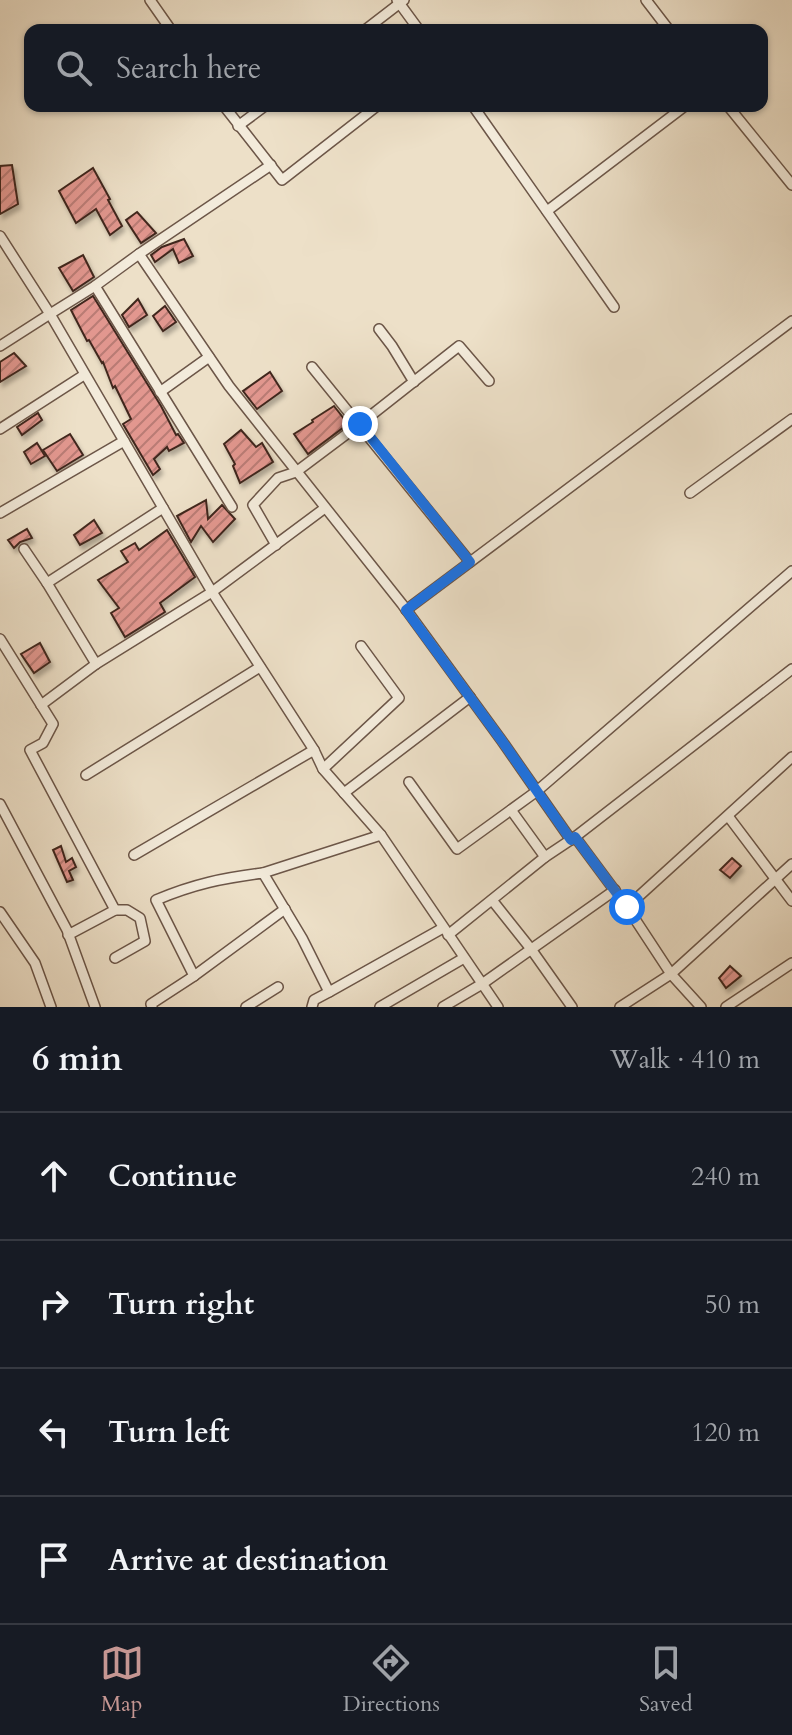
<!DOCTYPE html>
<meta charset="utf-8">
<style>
body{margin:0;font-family:Cardo,serif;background:#20242c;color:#f1f3f6}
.stop{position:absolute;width:24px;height:24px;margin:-18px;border:6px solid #1a73e8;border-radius:50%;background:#fff}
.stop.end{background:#1a73e8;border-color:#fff;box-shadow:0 2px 8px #0008}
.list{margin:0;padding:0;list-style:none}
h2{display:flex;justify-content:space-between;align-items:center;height:104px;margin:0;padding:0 32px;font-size:34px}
h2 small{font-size:26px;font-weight:400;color:#9ea1a6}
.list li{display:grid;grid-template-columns:52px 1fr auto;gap:24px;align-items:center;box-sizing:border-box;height:128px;padding:0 32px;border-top:2px solid #363941}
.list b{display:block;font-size:30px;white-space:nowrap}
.list em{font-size:26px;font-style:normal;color:#9ea1a6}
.icon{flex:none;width:44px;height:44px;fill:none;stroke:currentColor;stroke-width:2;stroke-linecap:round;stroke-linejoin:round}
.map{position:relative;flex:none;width:792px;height:1007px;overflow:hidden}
.search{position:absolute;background:#171b24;box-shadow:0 2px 6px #0004;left:24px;right:24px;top:24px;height:88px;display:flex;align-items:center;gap:20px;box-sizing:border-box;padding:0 28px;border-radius:16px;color:#9ea1a6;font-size:30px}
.sheet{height:616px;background:#171b24}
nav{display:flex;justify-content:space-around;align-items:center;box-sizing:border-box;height:112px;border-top:2px solid #363941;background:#171b24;font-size:22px;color:#9ea1a6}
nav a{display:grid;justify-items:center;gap:4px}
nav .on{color:#c59692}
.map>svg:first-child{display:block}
.building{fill:url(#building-hatch);stroke:#41281e;stroke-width:2;filter:url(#shadow)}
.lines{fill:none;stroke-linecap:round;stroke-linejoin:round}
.street-casing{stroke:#6c5648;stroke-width:12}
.street{stroke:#f3ebdb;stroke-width:9}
.route{stroke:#1a73e8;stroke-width:10}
</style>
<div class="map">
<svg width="792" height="1007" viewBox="0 0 792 1007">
<defs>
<pattern id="building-hatch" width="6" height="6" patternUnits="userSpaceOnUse" patternTransform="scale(2)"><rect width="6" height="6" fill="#e2978f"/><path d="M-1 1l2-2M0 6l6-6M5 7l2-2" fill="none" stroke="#b97b74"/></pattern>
<filter id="shadow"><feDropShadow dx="2.5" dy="4.5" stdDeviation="2" flood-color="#0004"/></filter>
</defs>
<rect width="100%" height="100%" fill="#ede0c8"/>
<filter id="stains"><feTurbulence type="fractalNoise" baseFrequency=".0025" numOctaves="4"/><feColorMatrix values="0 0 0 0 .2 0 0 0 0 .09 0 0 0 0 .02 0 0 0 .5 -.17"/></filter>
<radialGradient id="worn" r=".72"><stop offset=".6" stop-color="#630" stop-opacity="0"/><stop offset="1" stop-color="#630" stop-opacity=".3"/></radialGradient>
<g class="building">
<path d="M12,165l6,39 -18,10v-48z"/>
<path d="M93,168l17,31 -2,1 14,26 -12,9 -14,-26 -20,14 -17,-32z"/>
<path d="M137,212l19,21 -15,10 -15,-23z"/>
<path d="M184,239l9,17 -14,7 -6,-14 -18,13 -4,-7 11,-8z"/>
<path d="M83,255l11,22 -21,14 -14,-23z"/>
<path d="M93,296l68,110 15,29 2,-1 6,9 -15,8 -2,-4 -13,12 6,10 -7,6 -30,-51 8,-5 -16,-33 -2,2 -10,-26 -1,1 -13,-23 -2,1 -16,-31z"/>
<path d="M138,299l9,16 -18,12 -7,-12z"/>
<path d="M165,306l11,16 -13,9 -10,-15z"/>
<path d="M14,353l12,13 -26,16v-20z"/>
<path d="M270,372l12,19 -25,18 -14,-18z"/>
<path d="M334,406l14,18 -40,30 -14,-20 19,-12 -1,-2z"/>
<path d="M38,413l4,7 -20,15 -5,-8z"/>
<path d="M241,430l15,17 6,-4 11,19 -33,21 -7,-17 2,-2 -11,-20z"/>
<path d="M70,434l13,21 -26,16 -14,-21z"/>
<path d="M37,443l8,13 -14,8 -7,-12z"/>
<path d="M206,500l2,19 14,-14 13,14 -22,23 -12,-16 -10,16 -14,-26z"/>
<path d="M94,520l8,13 -22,12 -6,-10z"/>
<path d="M27,529l5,9 -12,4 -6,6 -6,-8z"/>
<path d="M167,530l28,47 -35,26 5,9 -40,25 -14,-24 8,-5 -21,-28 30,-18 -7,-11 14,-8 4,7z"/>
<path d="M40,643l10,19 -16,11 -13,-19z"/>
<path d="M61,846l5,16 6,-4 4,9 -7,4 4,9 -6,2 -14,-32z"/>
<path d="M732,858l9,8 -11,12 -10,-8z"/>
<path d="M730,966l11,10 -15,12 -7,-10z"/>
</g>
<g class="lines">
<g class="street-casing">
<g id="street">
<path d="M150,0l21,30"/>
<path d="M397,0l22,30"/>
<path d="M646,0l23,30"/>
<path d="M365,30l39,-30"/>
<path d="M224,106l58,74 95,-74"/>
<path d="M473,106l141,201"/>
<path d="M728,106l64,79"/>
<path d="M238,126l27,-20"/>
<path d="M547,211l138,-105"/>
<path d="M0,236l50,78 -50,32"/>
<path d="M139,254l132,-89"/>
<path d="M95,286l137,221"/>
<path d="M379,329l13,17 22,36"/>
<path d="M312,367l158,195"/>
<path d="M160,392l49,-35"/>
<path d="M0,429l84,-54"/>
<path d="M690,493l102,-74"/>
<path d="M163,508l-116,75 49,81 116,-72 113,-84"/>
<path d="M0,513l124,-72"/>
<path d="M276,545l-23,-40 25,-27 18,-6 64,-48 99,-78 30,35"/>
<path d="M24,549l23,34"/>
<path d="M406,610l386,-289"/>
<path d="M0,639l53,85 -10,19 -13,7 85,160"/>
<path d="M41,705l55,-41"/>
<path d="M323,769l76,-71 -38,-52"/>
<path d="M86,775l174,-108"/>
<path d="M409,782l48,67 80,-58 255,-220"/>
<path d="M344,793l126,-96"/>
<path d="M0,804l67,126 28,77"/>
<path d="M511,810l34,47"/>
<path d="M728,816l64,85"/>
<path d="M575,837l52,70 44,67 30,33"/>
<path d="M134,855l180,-105"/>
<path d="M263,873l118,-38"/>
<path d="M492,900l39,49 41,58"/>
<path d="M627,907l165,-150"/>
<path d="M0,912l35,51 16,44"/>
<path d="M68,935l47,-25h12l13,8 5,23 -30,17"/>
<path d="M448,935l97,-78 30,-20 217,-168"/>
<path d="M194,976l-38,-76c38,-16 67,-22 107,-27l39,65 27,54 114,-64"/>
<path d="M152,1007l-1,-3 43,-28 91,-67"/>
<path d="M246,1007l32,-20"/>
<path d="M312,1007l2,-7 15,-8"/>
<path d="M380,1007l84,-49"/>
<path d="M443,1007l39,-23 133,-94"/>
<path d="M498,1007l-117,-172 -58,-66 -9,-19 -102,-158 -162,-278 45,-28 44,-32 90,132 173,218 100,137 69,99"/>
<path d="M620,1007l51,-33 121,-110"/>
<path d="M726,1007l66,-44"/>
</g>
</g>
<use href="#street" class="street"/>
</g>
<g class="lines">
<path class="route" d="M360,424l110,138 -64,48 96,131 69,99 4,-3 52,70"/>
</g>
<rect width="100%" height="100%" filter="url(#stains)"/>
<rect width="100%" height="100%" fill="url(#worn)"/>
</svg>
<div class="stop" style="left:627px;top:907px"></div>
<div class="stop end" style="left:360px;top:424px"></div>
<div class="search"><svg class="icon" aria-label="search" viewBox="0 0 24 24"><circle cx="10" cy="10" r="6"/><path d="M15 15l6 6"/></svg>Search here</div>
</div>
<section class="sheet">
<h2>6 min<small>Walk · 410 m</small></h2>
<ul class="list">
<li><svg class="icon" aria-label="ahead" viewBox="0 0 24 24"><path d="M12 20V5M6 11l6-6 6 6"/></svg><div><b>Continue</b></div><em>240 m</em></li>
<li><svg class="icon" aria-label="right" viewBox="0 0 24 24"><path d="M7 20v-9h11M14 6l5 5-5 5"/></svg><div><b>Turn right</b></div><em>50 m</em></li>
<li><svg class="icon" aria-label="left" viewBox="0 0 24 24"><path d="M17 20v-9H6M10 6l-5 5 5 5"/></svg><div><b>Turn left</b></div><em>120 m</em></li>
<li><svg class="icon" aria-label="arrive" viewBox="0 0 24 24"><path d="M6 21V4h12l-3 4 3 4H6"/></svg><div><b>Arrive at destination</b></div></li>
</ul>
</section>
<nav>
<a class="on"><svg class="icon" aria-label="map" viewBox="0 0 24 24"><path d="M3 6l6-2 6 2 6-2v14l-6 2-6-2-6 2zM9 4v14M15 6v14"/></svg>Map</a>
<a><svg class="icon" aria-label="directions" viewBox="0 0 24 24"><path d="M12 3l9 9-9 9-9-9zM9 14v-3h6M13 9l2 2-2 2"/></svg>Directions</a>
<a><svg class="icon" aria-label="saved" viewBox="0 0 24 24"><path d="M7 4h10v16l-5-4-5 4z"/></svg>Saved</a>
</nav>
